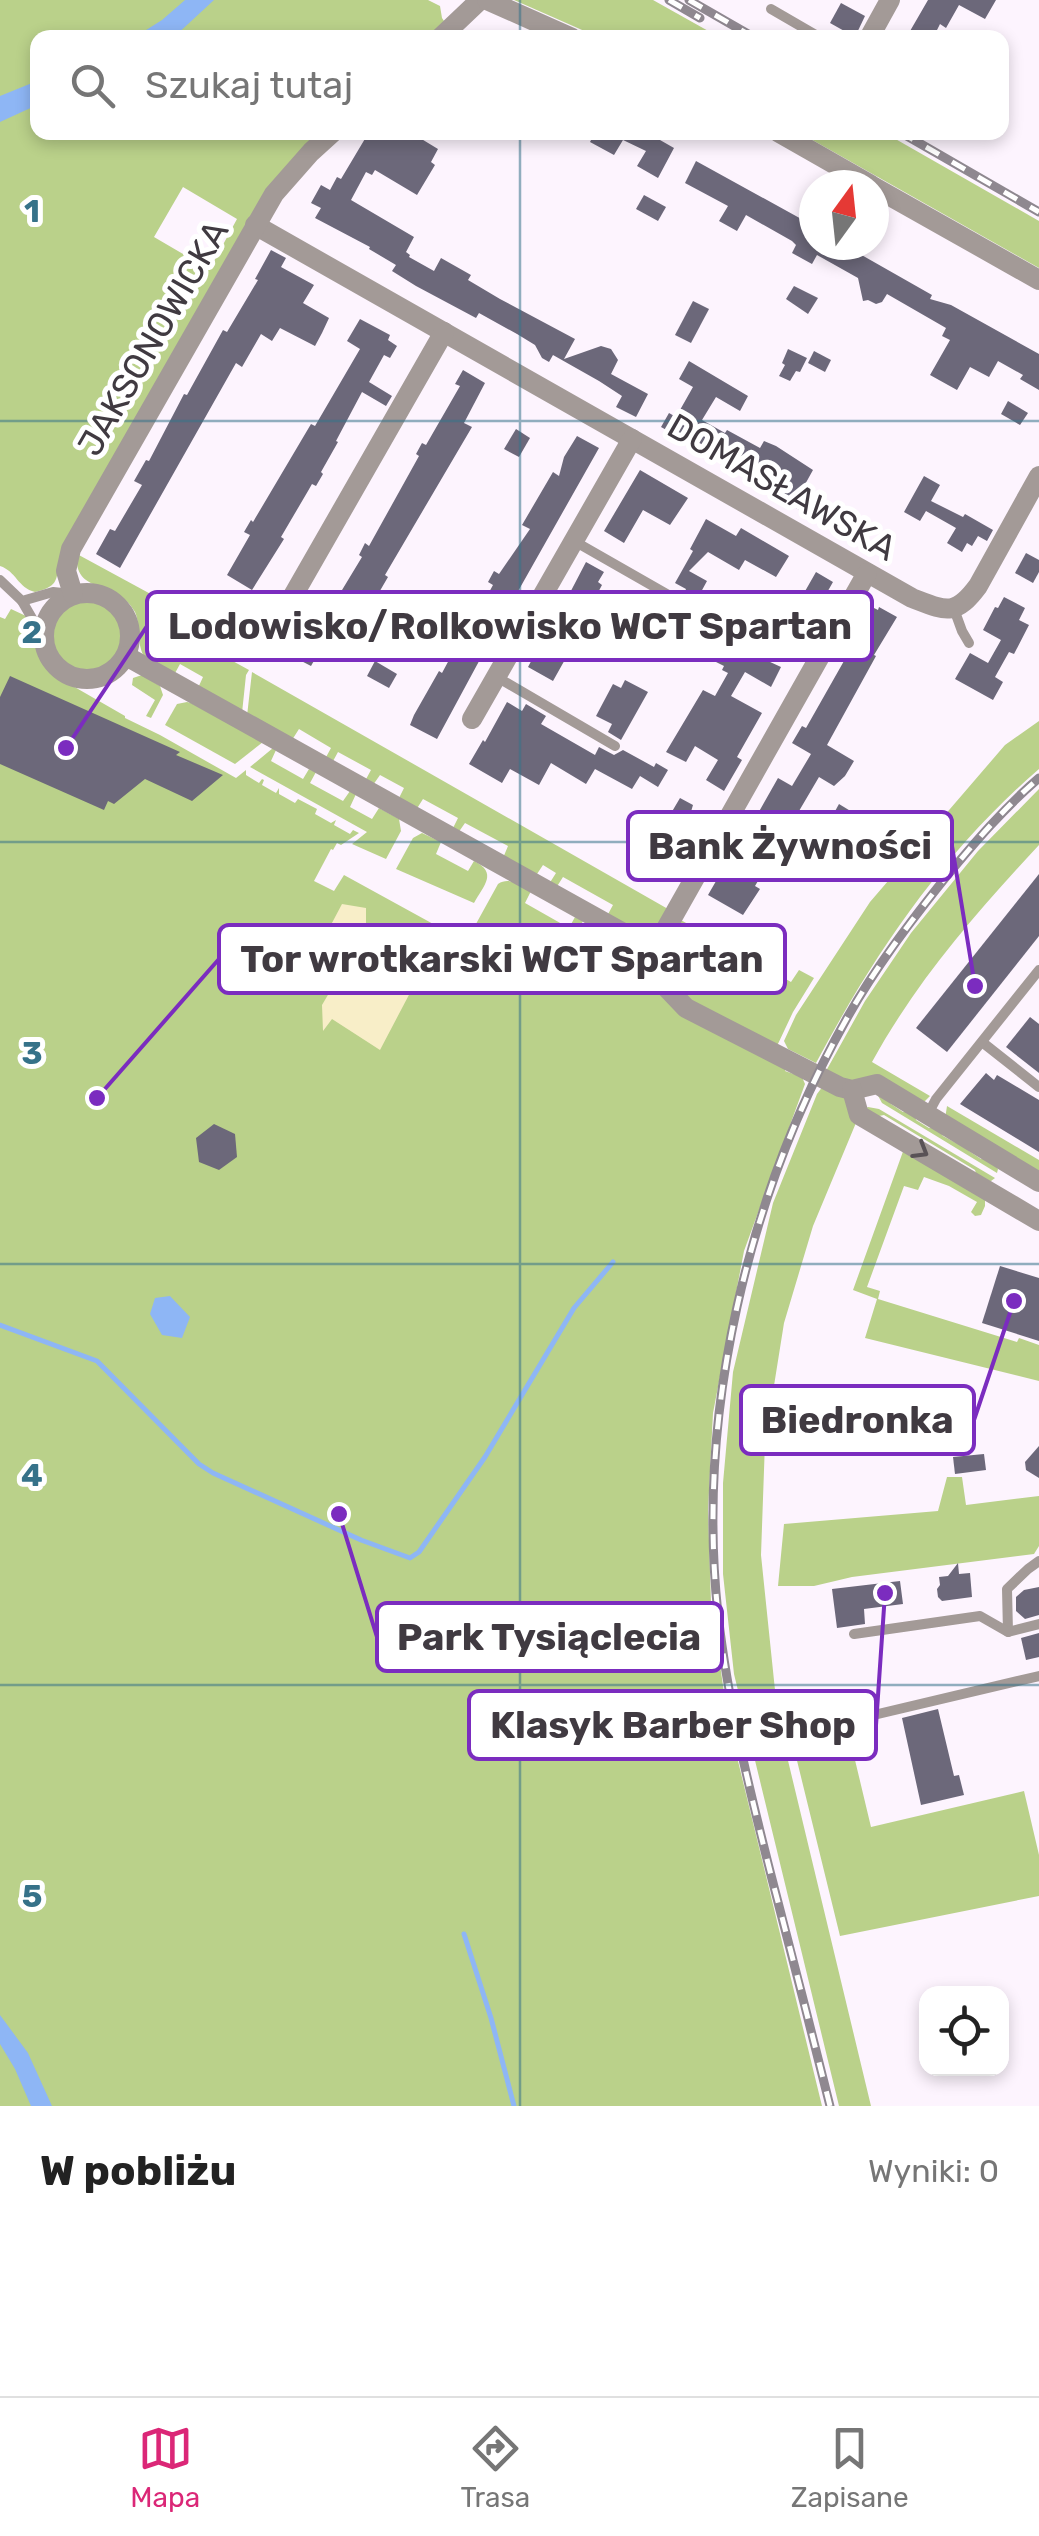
<!DOCTYPE html>
<html lang="pl">
<meta charset="utf-8">
<style>
body{margin:0;font-family:Rubik,sans-serif;background:#f6f6f6;color:#222}
.controls{position:absolute;right:30px;bottom:30px;display:grid;overflow:hidden;border-radius:20px;box-shadow:0 5px 15px #0003}
.controls button{width:90px;height:90px;display:grid;place-items:center;padding:0;border:0;border-bottom:2px solid #e0e0e0;background:#fff;color:#222;font:50px sans-serif}
.compass{position:absolute;left:799px;top:170px;width:90px;height:90px;border-radius:50%;background:#fff;box-shadow:0 5px 15px #0003;rotate:15deg}
.list{margin:0;padding:0;list-style:none}
h2{display:flex;justify-content:space-between;align-items:center;height:130px;margin:0;padding:0 40px;font-size:42px}
h2 small{font-size:32px;font-weight:400;color:#767676}
.icon{flex:none;width:55px;height:55px;fill:none;stroke:currentColor;stroke-width:2;stroke-linecap:round;stroke-linejoin:round}
.map{position:relative;flex:none;width:1039px;height:2106px;overflow:hidden}
.search{position:absolute;background:#fff;box-shadow:0 5px 15px #0003;left:30px;right:30px;top:30px;height:110px;display:flex;align-items:center;gap:25px;box-sizing:border-box;padding:0 35px;border-radius:20px;color:#767676;font-size:38px}
.sheet{height:290px;background:#fff}
nav{display:flex;justify-content:space-around;align-items:center;box-sizing:border-box;height:140px;border-top:2px solid #e0e0e0;background:#fff;font-size:28px;color:#767676}
nav a{display:grid;justify-items:center;gap:5px}
nav .on{color:#db2777}
.map>svg:first-child{display:block}
.green{fill:#bad18a;fill-rule:evenodd}
.sand{fill:#f8eec8}
.water{fill:#8eb6f5}
.lines{fill:none;stroke-linecap:round;stroke-linejoin:round}
.stream{stroke:#8eb6f5;stroke-width:5}
.building{fill:#6c687a}
.service{stroke:#a39a97;stroke-width:10}
.minor{stroke:#a39a97;stroke-width:20}
.tertiary{stroke:#a39a97;stroke-width:20}
.rail-casing{stroke:#8f8890;stroke-width:9}
.rail{stroke:#fff;stroke-width:5;stroke-dasharray:15;stroke-linecap:butt}
.oneway{stroke:#595256}
.grid{fill:none;stroke:#367289;stroke-width:2.5;stroke-opacity:0.55}
.labels{text-anchor:middle;stroke-width:10;stroke-linejoin:round;paint-order:stroke}
.street-label{font-size:35px;fill:#403a41;stroke:#fff}
.grid-label{font-size:32px;text-anchor:middle;font-weight:bold;fill:#367289;stroke:#fff;stroke-width:10;stroke-linejoin:round;paint-order:stroke}
.leader{fill:none;stroke:#7b2cbf;stroke-width:4}
.callout-dot{fill:#7b2cbf;stroke:#fff;stroke-width:4}
.callout{fill:#fff;stroke:#7b2cbf;stroke-width:4}
.callout-label{font-size:38px;text-anchor:middle;font-weight:bold;fill:#403a41}
</style>
<div class="map">
<svg width="1039" height="2106" viewBox="0 0 1039 2106">
<rect width="100%" height="100%" fill="#fdf4fe"/>
<g class="green">
<path d="M0,0h428l12,6 2,12 4,6 -16,14h-392v94l284,1 -263,428c-2,20 -2,26 -24,31 -17,-4 -19,-21 -35,-26zM183,187l54,32 -24,44 -3,-1 -3,6 -53,-31z"/>
<path d="M514,0h139l66,37h-121z"/>
<path d="M800,133h85l154,88v47z"/>
<path d="M77,554l81,44 -9,17 100,55 -3,5 -4,38 -44,-25 5,-11 -23,-13 -6,11c-9,-5 -21,-10 -28,-17 -10,-9 -5,-33 -11,-46 -18,-34 -62,-16 -58,-58z"/>
<circle cx="89" cy="636" r="36"/>
<path d="M11,609l15,7 10,22 4,16 12,20 73,42v2l35,17 76,43 10,-8v5l13,8 3,-4 2,1 -2,5 14,8 3,-5v6l16,9 3,-4 19,10 -2,5 16,9 5,-3 -2,5 16,9 3,-4 6,3 -18,12 -4,-2 -4,7 -2,-1 -17,32 20,10 10,-16 122,67 32,-58c12,-8 22,2 33,7l-6,12 44,25 6,-11 8,4 -6,12 28,15 7,-11c19,11 36,17 42,40l133,89 -2,5 17,6 3,7 -61,167 -31,162 -5,97 3,93 17,117 94,386h-822v-1489l5,2z"/>
<path d="M252,672l416,237 -14,23 -11,3 -36,-19 6,-11 -50,-28 -7,11 -7,-4 7,-11 -13,-8 -8,12 -32,-19 5,-12 -43,-23 -7,10 -6,-3 6,-12 -35,-19 -7,11 -18,-10 6,-12 -24,-13 -7,10 -8,-4 6,-11 -33,-18 -6,11 -7,-4 6,-11 -32,-19 -7,11 -45,-24z"/>
<path d="M142,675l18,11 3,9 -12,23 -5,-2 9,-16 -23,-15 1,-7z"/>
<path d="M187,702l4,1 72,39 -28,22 -70,-39 12,-21z"/>
<path d="M1039,721v48c-95,82 -165,185 -223,294l-28,-14 -4,-8 12,-26 74,-113 135,-157z"/>
<path d="M273,748l3,2 -5,11 32,18 6,-10 7,3 -6,11 33,18 7,-10 6,3 -6,13 22,12 7,-11 20,11 2,12 -15,28 -34,-15 15,-12 -117,-65z"/>
<path d="M1039,789v56c-63,68 -122,135 -167,217l58,34 -8,8 -73,-22 -23,-11 39,-70 46,-68 67,-82z"/>
<path d="M422,833l19,9 -5,12 32,17 6,-10c24,12 10,24 0,42l-78,-34 17,-31z"/>
<path d="M679,919l112,63 8,-12 15,8 -21,34 -16,34c-38,-18 -108,-41 -111,-90 -1,-14 7,-25 13,-37z"/>
<path d="M823,1086l19,7 16,25 -45,108 -29,97 -19,119 -4,113 17,164 93,387h-32l-105,-432 -11,-100v-91l10,-111 40,-169 44,-109z"/>
<path d="M876,1092l11,3 4,9 12,8 7,-1 5,2 1,7 13,8 8,-1 6,9 13,7 6,-1 5,4 2,5 12,8 10,-1 7,11 -1,4 -115,-70z"/>
<path d="M947,1106l92,54v15l-94,-56z"/>
<path d="M868,1107l11,2 116,69 -4,3 -13,-1 -3,-10 -91,-55 -10,2 -8,-9z"/>
<path d="M905,1146l80,52v8l-4,9 -6,1 -4,-4 6,-10 -28,-16 -25,-9 -6,13 -14,-4 -37,101 13,4 -2,8 139,43 2,-4 20,7v36l-174,-43 12,-39 -24,-9z"/>
<path d="M947,1477h15l4,28 73,-9v50l-5,8 -182,23 -38,9h-36l6,-62 154,-13z"/>
<path d="M844,1714l27,113 153,-36 15,64v41l-199,40 -51,-208z"/>
</g>
<path class="sand" d="M342,904l24,4v23c25,0 45,7 66,20l-52,99 -48,-31 -9,12 -1,-26 30,-51 -28,-16z"/>
<g class="water">
<path d="M185,0h29l-40,37h-39l27,-17z"/>
<path d="M37,81v24l-37,17v-26z"/>
<path d="M170,1296l20,21 -8,21 -20,-3 -12,-21 5,-16z"/>
<path d="M0,2015l28,38 24,53h-21l-16,-37 -15,-25z"/>
</g>
<g class="lines">
<g class="stream">
<path d="M0,1325l97,36 102,103 14,9 148,67 49,18 9,-6 66,-95 89,-149 39,-46"/>
<path d="M464,1934l27,84 23,88"/>
</g>
</g>
<g class="building">
<path d="M928,0h68l-11,19 -26,-14 -13,23 -6,-4 -7,14h-27z"/>
<path d="M841,3l24,13 -10,21 -25,-14z"/>
<path d="M369,132h41l28,17 -7,13 4,3 -18,30 -42,-25 -3,5 -6,-3 -15,28 63,37 -8,15 4,3 -1,2 25,14 7,-13 30,17 -3,5 32,19 75,40 -11,20 37,-13 10,3 7,11 -7,14 37,20 -12,23 -20,-10 6,-11 -23,-15 -46,-26 -4,7 -7,-4 -7,-13 -18,-11 -38,-21 -3,5 -60,-32 -24,-15 4,-6 -27,-16 1,-2 -55,-29 6,-10 -10,-5 10,-18 9,5 7,-13 4,2z"/>
<path d="M595,132h51l28,16 -16,30 -21,-12 9,-15 -23,-11 -9,15 -24,-13z"/>
<path d="M696,161l118,65v19h30l88,50 -2,4 21,6 88,49v36l-19,-11 3,-4 -25,-14 -9,16 -19,-10 -13,23 -27,-15 20,-35 -8,-4 4,-8 -59,-34 -5,8 -6,2 -8,-4 -5,1 -5,-23 -41,-23 -5,9 -20,-11 4,-8 -4,-4 -46,-26 -9,16 -18,-10 9,-15 -43,-23z"/>
<path d="M644,195l22,12 -8,14 -22,-12z"/>
<path d="M271,250l15,8 -5,9 33,18 -11,18 26,15 -7,15 -7,13 -35,-18 -8,13 -11,-7 -19,33 -6,-4 -116,205 -24,-14 14,-25 5,2 27,-46 -8,-4 12,-21 3,1 35,-67 3,1 36,-65 4,2 31,-52 -3,-1z"/>
<path d="M794,286l24,12 -10,16 -22,-15z"/>
<path d="M693,301l16,8 -18,34 -16,-8z"/>
<path d="M360,319l30,16 -2,5 9,6 -7,12 -6,-3 -15,27 23,14 -6,10 -24,-14 -26,49 2,1 -17,30 2,2 -7,12 -4,-2 -4,7 -27,46 3,2 -32,51 -25,-15 23,-40 -6,-3 7,-12 2,2 58,-98 4,2 45,-77 -13,-8z"/>
<path d="M788,349l19,9 -7,14 -4,-1 -6,10 -11,-5 6,-11 -3,-2z"/>
<path d="M814,351l17,9 -6,12 -17,-9z"/>
<path d="M689,361l59,35 -8,15 -24,-14 -14,23 23,13 2,-3 33,18 4,-7 12,5 37,24 -10,18 17,11 -10,17 -62,-35 5,-9 -61,-33 -2,4 -29,-16 8,-14 7,4 17,-30 -14,-8z"/>
<path d="M463,370l22,13 -21,40 8,4 -87,148 3,2 -39,67 -30,-16 43,-71 -3,-2 6,-12 4,3 50,-90 -3,-2 6,-11 4,2 34,-59 -5,-2z"/>
<path d="M1008,401l20,12 -8,12 -19,-11z"/>
<path d="M516,429l14,9 -11,19 -15,-8z"/>
<path d="M577,436l22,12 -108,191 -54,100 -27,-14 4,-10 25,-44 3,2 36,-67 3,1 12,-22 -5,-3 6,-11 5,3 31,-45 -8,-4 31,-53 6,4 5,-19z"/>
<path d="M640,470l48,28 -18,27 -27,-15 -19,33 -20,-12z"/>
<path d="M924,476l16,9 -9,16 32,16 2,-3 28,16 -6,11 -9,-5 -6,10 -5,-3 -5,9 -15,-9 9,-15 -30,-17 -6,10 -16,-9z"/>
<path d="M846,512l19,11 -11,19 -19,-11z"/>
<path d="M706,519l30,17 5,-8 48,28 -13,21 -31,-17 -6,10 -31,-18 -19,19 18,10 -12,22 -8,-5 -3,-4 2,-5 -11,-6 18,-32 -3,-2z"/>
<path d="M1026,553l13,7v12l-6,11 -18,-10z"/>
<path d="M586,562l18,10 -6,10 4,3 -21,39 -4,-2 -17,30 7,4 -14,25 -25,-14 7,-13 2,2z"/>
<path d="M816,572l17,10 -24,42 3,2 -11,20 -21,-11z"/>
<path d="M1004,597l21,11 -6,12 10,5 -15,29 -5,-2 -14,25 8,5 -10,18 -38,-21 15,-26 18,10 13,-23 -18,-10 12,-23 3,1z"/>
<path d="M879,607l18,10 -23,38 2,1 -49,89 27,16 -9,15 -11,10 -15,-9 -64,109 5,3 -17,26 -35,-20 30,-52 2,2 38,-67 14,8 19,-32 -19,-11 10,-17 4,2 68,-120 4,2z"/>
<path d="M290,627l33,18 -12,21 -33,-17z"/>
<path d="M719,629l16,8 -4,7 50,23 -10,20 -26,-15 -14,24 31,17 -25,44 5,3 -18,31 -18,-11 12,-20 -23,-14 -9,16 -20,-10 37,-62 12,6 13,-23 -6,-3 2,-4 -20,-10z"/>
<path d="M375,661l22,13 -8,14 -22,-12z"/>
<path d="M10,676l170,76 -4,3 47,20 -31,26 -47,-22 -31,25 -6,-3 -4,9 -104,-46v-67z"/>
<path d="M625,680l23,12 -27,48 -13,-8 4,-8 -16,-8 17,-32 8,4z"/>
<path d="M507,702l15,9 4,-7 20,12 -5,8 54,31 4,-8 15,8 9,-5 31,17 2,-4 12,7 -10,17 -18,-11 -8,13 -37,-20 -9,15 -35,-21 -12,22 -29,-16 -8,14 -33,-19 14,-24 2,2z"/>
<path d="M680,798l13,7 -3,10 2,2 -16,28 10,5 -12,21 -13,-7 -2,4 -15,-9z"/>
<path d="M839,804l18,11 -5,8 -13,5 -10,-6z"/>
<path d="M1039,874v62l-92,116 -31,-24z"/>
<path d="M1030,1017l9,7v49l-33,-26z"/>
<path d="M986,1073l8,7 3,-5 42,25v52l-79,-48z"/>
<path d="M214,1124l21,10 2,23 -18,13 -20,-8 -3,-24z"/>
<path d="M1000,1266l39,12v63l-57,-18z"/>
<path d="M1039,1446v32l-13,-8 -1,-8z"/>
<path d="M984,1454l2,16 -31,4 -2,-17z"/>
<path d="M958,1563l1,11 11,-1 2,24 -30,4 -4,-4 -1,-8 3,-4 -1,-8 9,-1z"/>
<path d="M900,1581l3,23 -39,5 1,15 -28,4 -5,-39z"/>
<path d="M1039,1587v28l-14,4 -9,-8v-14l8,-7z"/>
<path d="M1039,1633v24l-13,3 -5,-22z"/>
<path d="M938,1709l16,67 5,-1 5,20 -43,10 -19,-87z"/>
</g>
<g class="lines">
<g class="service">
<path d="M771,9l50,29"/>
<path d="M574,541l105,60"/>
<path d="M0,580l22,21 31,-9 19,2"/>
<path d="M22,601l15,26 7,5"/>
<path d="M954,609l8,22 7,12"/>
<path d="M495,676l120,70"/>
<path d="M982,1042l57,45"/>
<path d="M928,1114l8,-15 103,-129"/>
<path d="M1008,1632l-1,-43 21,-20 11,-8"/>
<path d="M854,1634l126,-18 28,16 31,-8"/>
<path d="M878,1714l161,-38"/>
</g>
<g class="minor">
<path d="M440,38l40,-38"/>
<path d="M869,38l21,-38"/>
<path d="M255,225l657,373c34,13 43,19 66,-12l61,-110"/>
<path d="M867,573l-213,377 11,36 21,22 154,79 12,3 25,-6 162,98"/>
<circle cx="87" cy="636" r="43"/>
<path d="M73,594l-7,-23 5,-22 203,-355 37,-42 22,-20"/>
<path d="M290,601l154,-269"/>
<path d="M126,656l528,294"/>
<path d="M472,719l160,-280"/>
<path d="M852,1090l7,25 180,106"/>
</g>
<g class="tertiary">
<path d="M487,0l85,38"/>
<path d="M778,132l93,53"/>
<path d="M874,187l165,93"/>
</g>
<g class="rail-casing">
<g id="rail">
<path d="M669,0l31,18"/>
<path d="M689,0l66,38"/>
<path d="M900,132l139,80"/>
<path d="M830,2106c-19,-76 -38,-151 -58,-227 -22,-87 -44,-175 -54,-265 -22,-202 30,-420 129,-596 28,-50 63,-96 99,-141 29,-35 59,-70 93,-99"/>
</g>
</g>
<use href="#rail" class="rail"/>
</g>
<defs><path id="oneway-chevron" d="M-2-3.5L2.5 0L-2 3.5" fill="none" stroke-width="1.6" stroke-linecap="round" stroke-linejoin="round" transform="scale(2.5)"/></defs>
<use class="oneway" href="#oneway-chevron" transform="translate(921 1151) rotate(31)"/>
<path class="grid" d="M520,0v38M520,132v1974M0,421h1039M0,842h1039M0,1264h1039M0,1685h1039"/>
<g class="labels">
<g class="street-label">
<text transform="translate(153 338) rotate(-60)" y="12">JAKSONOWICKA</text>
<text transform="translate(782 487) rotate(30)" y="12">DOMASŁAWSKA</text>
</g>
</g>
<g class="grid-label">
<text x="32" y="222">1</text>
<text x="32" y="643">2</text>
<text x="32" y="1064">3</text>
<text x="32" y="1486">4</text>
<text x="32" y="1907">5</text>
</g>
<path class="leader" d="M66 748L147 626M975 986L952 846M97 1098L219 959M1014 1301L974 1420M339 1514L377 1637M885 1593L876 1725"/>
<g class="callout-dot">
<circle cx="66" cy="748" r="10"/>
<circle cx="975" cy="986" r="10"/>
<circle cx="97" cy="1098" r="10"/>
<circle cx="1014" cy="1301" r="10"/>
<circle cx="339" cy="1514" r="10"/>
<circle cx="885" cy="1593" r="10"/>
</g>
<g class="callout">
<rect x="147" y="592" width="725" height="68" rx="10"/>
<rect x="628" y="812" width="324" height="68" rx="10"/>
<rect x="219" y="925" width="566" height="68" rx="10"/>
<rect x="741" y="1386" width="233" height="68" rx="10"/>
<rect x="377" y="1603" width="345" height="68" rx="10"/>
<rect x="469" y="1691" width="407" height="68" rx="10"/>
</g>
<g class="callout-label">
<text x="510" y="639">Lodowisko/Rolkowisko WCT Spartan</text>
<text x="790" y="859">Bank Żywności</text>
<text x="502" y="972">Tor wrotkarski WCT Spartan</text>
<text x="857" y="1433">Biedronka</text>
<text x="549" y="1650">Park Tysiąclecia</text>
<text x="673" y="1738">Klasyk Barber Shop</text>
</g>
</svg>
<div class="controls">
<button><svg class="icon" aria-label="locate" viewBox="0 0 24 24"><circle cx="12" cy="12" r="6"/><path d="M12 2v4M12 18v4M2 12h4M18 12h4"/></svg></button>
</div>
<svg class="compass" viewBox="-18 -18 36 36"><path d="M0-13l5 13h-10z" fill="#e53935"/><path d="M0 13l5-13h-10z" fill="#767676"/></svg>
<div class="search"><svg class="icon" aria-label="search" viewBox="0 0 24 24"><circle cx="10" cy="10" r="6"/><path d="M15 15l6 6"/></svg>Szukaj tutaj</div>
</div>
<section class="sheet">
<h2>W pobliżu<small>Wyniki: 0</small></h2>
<ul class="list">
</ul>
</section>
<nav>
<a class="on"><svg class="icon" aria-label="map" viewBox="0 0 24 24"><path d="M3 6l6-2 6 2 6-2v14l-6 2-6-2-6 2zM9 4v14M15 6v14"/></svg>Mapa</a>
<a><svg class="icon" aria-label="directions" viewBox="0 0 24 24"><path d="M12 3l9 9-9 9-9-9zM9 14v-3h6M13 9l2 2-2 2"/></svg>Trasa</a>
<a><svg class="icon" aria-label="saved" viewBox="0 0 24 24"><path d="M7 4h10v16l-5-4-5 4z"/></svg>Zapisane</a>
</nav>
